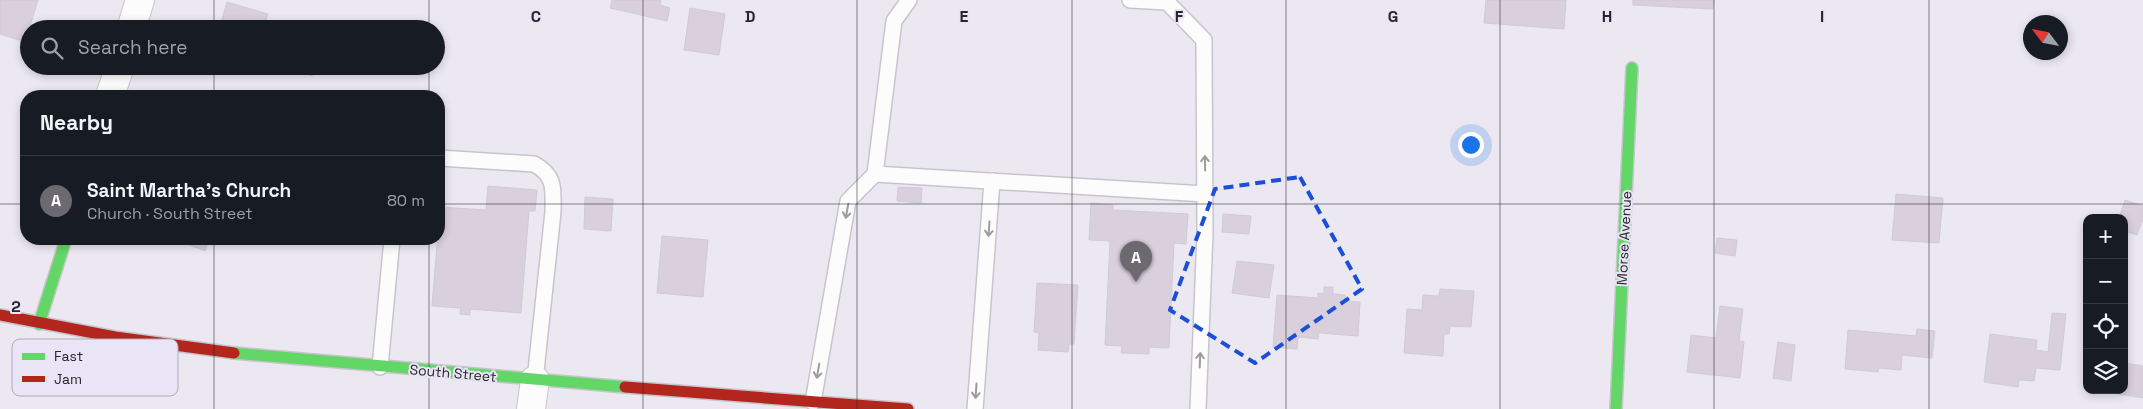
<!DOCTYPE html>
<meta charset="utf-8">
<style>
body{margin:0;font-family:"Space Grotesk",sans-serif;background:#242831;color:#f1f3f6}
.controls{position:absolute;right:15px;bottom:15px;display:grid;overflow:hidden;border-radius:10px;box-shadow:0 2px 8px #0003}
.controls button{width:45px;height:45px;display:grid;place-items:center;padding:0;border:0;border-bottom:1px solid #363941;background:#171b24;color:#f1f3f6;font:25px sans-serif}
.compass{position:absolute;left:2023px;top:15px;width:45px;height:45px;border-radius:50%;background:#171b24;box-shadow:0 2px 8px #0003;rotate:302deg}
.you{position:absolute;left:1470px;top:144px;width:18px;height:18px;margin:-12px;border:4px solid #fff;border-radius:50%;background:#1a73e8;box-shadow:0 0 0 8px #1a73e833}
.badge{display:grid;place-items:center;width:32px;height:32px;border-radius:50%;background:#6c6971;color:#fff;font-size:16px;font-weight:700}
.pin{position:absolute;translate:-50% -41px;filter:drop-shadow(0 1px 2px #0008)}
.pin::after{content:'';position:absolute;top:26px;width:18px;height:15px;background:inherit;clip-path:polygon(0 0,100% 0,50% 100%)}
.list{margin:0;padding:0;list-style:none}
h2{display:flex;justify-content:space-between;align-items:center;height:65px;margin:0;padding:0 20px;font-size:21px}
h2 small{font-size:16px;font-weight:400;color:#9ea1a6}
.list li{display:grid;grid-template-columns:32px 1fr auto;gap:15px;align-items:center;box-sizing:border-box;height:90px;padding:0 20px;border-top:1px solid #363941}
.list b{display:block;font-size:19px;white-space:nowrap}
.list p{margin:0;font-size:16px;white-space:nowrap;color:#9ea1a6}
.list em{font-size:16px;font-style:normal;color:#9ea1a6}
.icon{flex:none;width:28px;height:28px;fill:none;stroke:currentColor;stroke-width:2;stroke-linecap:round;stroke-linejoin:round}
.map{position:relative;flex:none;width:2143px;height:409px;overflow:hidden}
.search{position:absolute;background:#171b24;box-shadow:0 2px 8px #0003;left:20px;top:20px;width:425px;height:55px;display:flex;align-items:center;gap:12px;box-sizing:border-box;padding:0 18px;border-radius:28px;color:#9ea1a6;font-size:19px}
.panel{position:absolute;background:#171b24;box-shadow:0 2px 8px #0003;left:20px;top:90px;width:425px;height:155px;border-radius:20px}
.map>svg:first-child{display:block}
.building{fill:#d9cfdd;stroke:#d0ccd3}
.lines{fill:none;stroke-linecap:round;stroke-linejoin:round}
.lane-casing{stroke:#c7c5cc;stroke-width:18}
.street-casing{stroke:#c7c5cc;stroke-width:30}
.fast-casing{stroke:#c7c5cc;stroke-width:14}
.jam-casing{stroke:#c7c5cc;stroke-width:14}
.lane{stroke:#fcfcfd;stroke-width:15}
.street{stroke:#fcfcfd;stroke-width:28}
.fast{stroke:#63d668;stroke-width:11}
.jam{stroke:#b3261e;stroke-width:11}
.oneway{stroke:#9c9b9e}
.marked{fill:none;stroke:#1d4ed8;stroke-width:4;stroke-dasharray:10 6;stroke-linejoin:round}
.grid{fill:none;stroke:#27252b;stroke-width:1;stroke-opacity:0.55}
.labels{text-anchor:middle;stroke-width:4;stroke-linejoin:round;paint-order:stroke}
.street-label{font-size:14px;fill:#27252b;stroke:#e9e4f6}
.key{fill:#e9e4f6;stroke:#afabb9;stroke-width:1}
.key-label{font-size:14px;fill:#27252b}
.grid-label{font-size:16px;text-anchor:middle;font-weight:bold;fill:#27252b;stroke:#e9e4f6;stroke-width:4;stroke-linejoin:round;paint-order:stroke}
</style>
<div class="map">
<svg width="2143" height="409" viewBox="0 0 2143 409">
<rect width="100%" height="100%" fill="#ebe8f2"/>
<g class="building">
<path d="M0,0h38l-13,42 -25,-8z"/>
<path d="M612,0h49l-1,5 10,3 -3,13 -57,-13z"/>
<path d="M1486,0h80l-2,29 -80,-6z"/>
<path d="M1633,0h81l-1,9 -80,-4z"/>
<path d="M227,2l41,12 -5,15h-44z"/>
<path d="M690,8l35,6 -6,41 -35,-5z"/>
<path d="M229,66h23l-2,7z"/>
<path d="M300,66h18l-6,10 -14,-7z"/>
<path d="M488,186l49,4 -2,21h-6l-8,102 -51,-4v6l-10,-1 1,-6 -29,-2 8,-99 46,3z"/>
<path d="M898,187l24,1 -1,15 -24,-2z"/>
<path d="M1896,194l47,4 -4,45 -47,-3z"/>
<path d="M585,197l28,2 -2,32 -27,-2z"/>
<path d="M2125,200l18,6v13l-6,16 -13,-4v-13h-5z"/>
<path d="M1091,203l22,2v5l75,4 -2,30 -12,-1 -5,105 -20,-1v7l-28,-1 1,-7 -17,-1 5,-104 -21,-1z"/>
<path d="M1223,214l28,2 -2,18 -27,-2z"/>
<path d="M662,236l46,4 -5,57 -46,-4z"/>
<path d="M1717,238l20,2 -2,16 -20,-3z"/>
<path d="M173,239h37l-5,12z"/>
<path d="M1237,261l37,4 -5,33 -37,-5z"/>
<path d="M1037,283l41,2 -4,59h-5l-1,8 -30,-2 1,-17 -5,-1z"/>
<path d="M1324,287h9v7l12,1v6l15,1 -2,34 -39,-3 -1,6 -20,-2 -1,12 -24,-2 4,-52 41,3v-5l6,1z"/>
<path d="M1440,289l34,2 -3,36 -21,-1 -1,8h-5l-1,22 -39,-3 3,-44 15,1 1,-15 16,1z"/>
<path d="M1720,306l23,3 -4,32 5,1 -4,36 -53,-6 4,-37 25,3z"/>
<path d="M2052,313l14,1 -6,56 -24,-2 -2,13 -15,-1 -1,7 -34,-5 6,-48 47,6 -1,10 12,2z"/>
<path d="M1917,329l18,2 -3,27 -30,-3 -1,15 -22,-2 -1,4 -33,-3 3,-39 68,6z"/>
<path d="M1778,342l17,3 -4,36 -18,-3z"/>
<path d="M2124,363l19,3v32l-25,-4 1,-4h5z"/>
</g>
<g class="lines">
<g class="lane-casing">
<g id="lane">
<path d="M1130,0l37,2 37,38 1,193 -7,176"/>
<path d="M439,158l95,6c22,12 19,25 19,48l-18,168"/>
<path d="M875,174l330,20"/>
<path d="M380,367l12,-128"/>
<path d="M813,402l35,-201 27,-27 19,-153 15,-21"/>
<path d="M975,409l17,-228"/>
</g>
</g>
<g class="street-casing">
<g id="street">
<path d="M131,29l9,-29"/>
<path d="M110,96l10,-30"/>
<path d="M531,409l4,-29"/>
</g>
</g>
<g class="fast-casing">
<g id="fast">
<path d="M39,324l27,-85"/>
<path d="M234,353l391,34"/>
<path d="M1616,409l16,-341"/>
</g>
</g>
<g class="jam-casing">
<g id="jam">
<path d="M0,315l115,22 119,16"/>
<path d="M625,387l283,22"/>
</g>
</g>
<use href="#lane" class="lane"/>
<use href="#street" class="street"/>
<use href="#fast" class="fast"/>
<use href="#jam" class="jam"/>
</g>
<defs><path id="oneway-shaft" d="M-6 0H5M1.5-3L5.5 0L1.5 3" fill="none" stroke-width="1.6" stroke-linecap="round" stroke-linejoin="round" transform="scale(1.25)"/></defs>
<g class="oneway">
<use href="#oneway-shaft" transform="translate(1205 163) rotate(-91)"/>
<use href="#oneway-shaft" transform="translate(847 211) rotate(100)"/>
<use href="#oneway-shaft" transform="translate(989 229) rotate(94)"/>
<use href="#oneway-shaft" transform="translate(1200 360) rotate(-88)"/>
<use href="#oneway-shaft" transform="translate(818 371) rotate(100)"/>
<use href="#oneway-shaft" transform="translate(976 391) rotate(94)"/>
</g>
<path class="marked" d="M1300,177l62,112 -107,74 -85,-53 45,-121z"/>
<path class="grid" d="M214,0v29M429,0v29M643,0v409M857,0v409M1072,0v409M1286,0v409M1500,0v409M1714,0v409M1929,0v409M214,66v30M429,66v30M0,204h26M439,204h1704M214,239v170M429,239v170"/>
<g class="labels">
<g class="street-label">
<text transform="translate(1624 238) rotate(-87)" y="5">Morse Avenue</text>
<text transform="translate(453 373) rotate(5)" y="5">South Street</text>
</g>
</g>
<rect x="12" y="339" width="166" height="57" rx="8" class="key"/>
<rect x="22" y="353" width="23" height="7" fill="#63d668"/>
<rect x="22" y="376" width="23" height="6" fill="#b3261e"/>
<g class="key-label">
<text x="54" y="361">Fast</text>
<text x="54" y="384">Jam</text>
</g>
<g class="grid-label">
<text x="536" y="22">C</text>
<text x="750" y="22">D</text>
<text x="964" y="22">E</text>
<text x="1179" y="22">F</text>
<text x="1393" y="22">G</text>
<text x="1607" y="22">H</text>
<text x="1822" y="22">I</text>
<text x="16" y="312">2</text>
</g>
</svg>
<div class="controls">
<button>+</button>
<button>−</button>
<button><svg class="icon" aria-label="locate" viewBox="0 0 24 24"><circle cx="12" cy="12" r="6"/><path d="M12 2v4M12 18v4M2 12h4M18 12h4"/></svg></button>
<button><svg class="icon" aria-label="layers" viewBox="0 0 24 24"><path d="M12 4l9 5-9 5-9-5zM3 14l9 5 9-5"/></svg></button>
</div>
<svg class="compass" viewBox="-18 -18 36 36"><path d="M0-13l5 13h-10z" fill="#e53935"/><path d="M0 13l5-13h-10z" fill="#9ea1a6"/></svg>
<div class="you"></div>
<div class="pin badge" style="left:1136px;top:282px">A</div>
<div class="search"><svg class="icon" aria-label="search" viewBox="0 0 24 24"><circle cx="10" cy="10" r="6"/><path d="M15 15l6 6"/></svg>Search here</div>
<section class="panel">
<h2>Nearby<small></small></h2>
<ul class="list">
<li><span class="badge">A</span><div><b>Saint Martha's Church</b><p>Church · South Street</p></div><em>80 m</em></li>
</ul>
</section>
</div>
